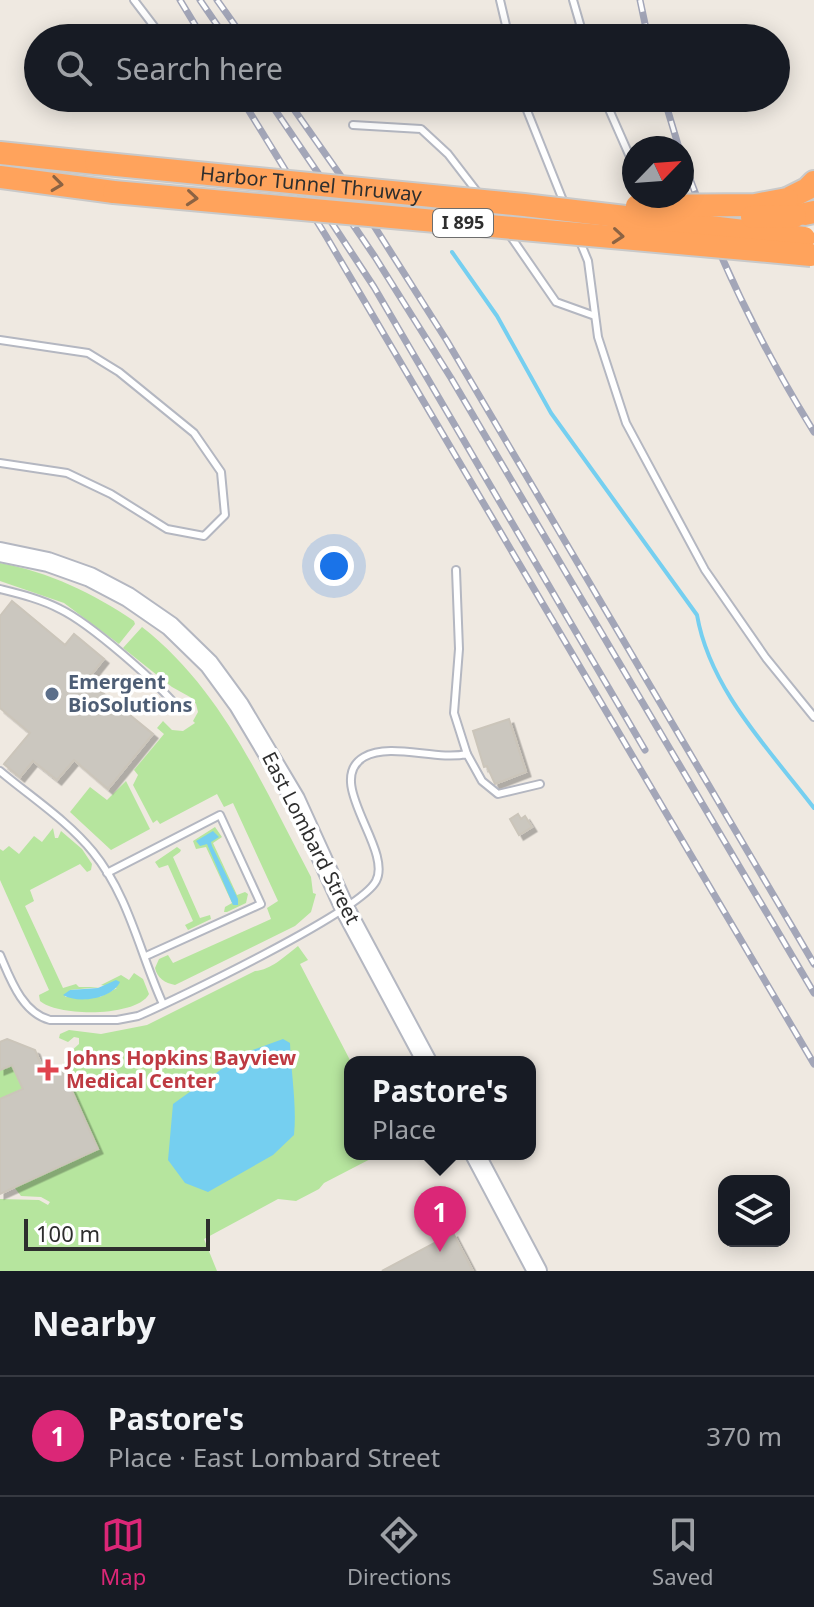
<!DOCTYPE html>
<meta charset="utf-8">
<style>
body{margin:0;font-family:"Noto Sans",sans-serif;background:#242831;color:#f1f3f6}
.controls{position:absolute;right:24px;bottom:24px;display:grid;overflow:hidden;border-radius:16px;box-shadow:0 4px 20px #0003}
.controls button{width:72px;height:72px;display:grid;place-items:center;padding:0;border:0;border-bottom:2px solid #363941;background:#171b24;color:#f1f3f6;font:40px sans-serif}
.compass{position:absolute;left:622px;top:136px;width:72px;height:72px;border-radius:50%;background:#171b24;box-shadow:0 4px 20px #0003;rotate:65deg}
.scale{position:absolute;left:24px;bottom:20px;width:186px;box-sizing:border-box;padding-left:8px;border:4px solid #2e2e2e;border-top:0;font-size:22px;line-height:28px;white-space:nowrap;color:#2e2e2e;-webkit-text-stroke:6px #fff;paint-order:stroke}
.you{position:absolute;left:334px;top:566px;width:28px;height:28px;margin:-20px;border:6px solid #fff;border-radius:50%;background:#1a73e8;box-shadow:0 0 0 12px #1a73e833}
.badge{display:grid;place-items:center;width:52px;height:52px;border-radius:50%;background:#db2777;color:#fff;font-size:26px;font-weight:700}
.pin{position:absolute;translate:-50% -66px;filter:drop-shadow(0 2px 4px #0008)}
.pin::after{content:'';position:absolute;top:42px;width:28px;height:24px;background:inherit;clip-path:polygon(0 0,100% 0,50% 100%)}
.popup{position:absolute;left:344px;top:1056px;width:192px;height:104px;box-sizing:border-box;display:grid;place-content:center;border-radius:16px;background:#171b24;filter:drop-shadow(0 2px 6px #0005);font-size:26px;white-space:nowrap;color:#9ea1a6}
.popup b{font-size:30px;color:#f1f3f6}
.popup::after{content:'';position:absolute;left:50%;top:100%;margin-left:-16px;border:16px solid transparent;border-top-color:#171b24}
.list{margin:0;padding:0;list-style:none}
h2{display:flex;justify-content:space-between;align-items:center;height:104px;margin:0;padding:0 32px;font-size:34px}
h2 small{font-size:26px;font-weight:400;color:#9ea1a6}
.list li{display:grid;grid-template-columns:52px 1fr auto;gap:24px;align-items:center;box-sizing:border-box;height:120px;padding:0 32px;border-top:2px solid #363941}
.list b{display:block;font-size:30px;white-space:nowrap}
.list p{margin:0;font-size:26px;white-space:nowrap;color:#9ea1a6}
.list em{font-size:26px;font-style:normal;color:#9ea1a6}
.icon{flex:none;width:44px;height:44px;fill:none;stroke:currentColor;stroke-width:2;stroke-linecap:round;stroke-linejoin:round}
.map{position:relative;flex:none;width:814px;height:1271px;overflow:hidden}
.search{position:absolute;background:#171b24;box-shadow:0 4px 20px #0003;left:24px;right:24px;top:24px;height:88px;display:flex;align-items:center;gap:20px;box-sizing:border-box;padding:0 28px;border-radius:44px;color:#9ea1a6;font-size:30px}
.sheet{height:224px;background:#171b24}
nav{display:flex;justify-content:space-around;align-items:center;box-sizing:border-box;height:112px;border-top:2px solid #363941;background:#171b24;font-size:22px;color:#9ea1a6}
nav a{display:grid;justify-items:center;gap:4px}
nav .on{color:#db2777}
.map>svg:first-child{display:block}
.green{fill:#b6e59e}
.water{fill:#75cff0}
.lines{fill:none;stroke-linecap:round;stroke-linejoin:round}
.stream{stroke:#75cff0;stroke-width:4}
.building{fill:#cbc7bf;stroke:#cbc5ba;stroke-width:2;filter:url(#shadow)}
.service-casing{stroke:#b4b7c1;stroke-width:10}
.secondary-casing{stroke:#b4b7c1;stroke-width:22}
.motorway-casing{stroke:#c9c9c9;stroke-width:26}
.service{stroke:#fff;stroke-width:6}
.secondary{stroke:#fff;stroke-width:18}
.motorway{stroke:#ffa35c;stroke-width:22}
.rail-casing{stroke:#a3a6b8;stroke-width:7}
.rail{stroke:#fff;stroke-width:4;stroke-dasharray:12;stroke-linecap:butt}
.motorway-bridge-casing{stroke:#c9c9c9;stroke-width:26;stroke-linecap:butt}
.motorway-bridge{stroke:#ffa35c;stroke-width:22}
.oneway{stroke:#8c6343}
.service-dot{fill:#5c6f8a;stroke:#fff;stroke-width:3}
.health-dot{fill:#e0444e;stroke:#fff;stroke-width:3}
.labels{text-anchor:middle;stroke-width:7;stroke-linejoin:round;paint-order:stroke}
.shield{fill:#fff;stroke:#6d6d6d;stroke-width:2}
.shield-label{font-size:18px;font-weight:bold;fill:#2e2e2e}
.street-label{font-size:20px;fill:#2e2e2e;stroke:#fff}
.service-label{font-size:20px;font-weight:bold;fill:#4e5e75;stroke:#fff;text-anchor:start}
.health-label{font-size:20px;font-weight:bold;fill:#be3a42;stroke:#fff;text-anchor:start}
</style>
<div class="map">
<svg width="814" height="1271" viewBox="0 0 814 1271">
<defs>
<filter id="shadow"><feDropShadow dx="4.5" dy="4.5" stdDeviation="0" flood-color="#0004"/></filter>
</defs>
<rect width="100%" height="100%" fill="#efe9e1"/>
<g class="green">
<path d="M0,563c49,9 93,30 134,58l1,3 -16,20 -55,-41 -64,-22z"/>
<path d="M142,627c82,64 121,160 169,250l2,16 3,1 -5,18 -16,14 -120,59c-10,-2 -18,-7 -20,-17l4,-9 9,-4 5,8 98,-44 -4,-11 11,-7 -45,-98 -9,4 -7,-13 -57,30 -3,-4 -4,3 -20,-38 5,-10 -4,-5 30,-36 -7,-6 6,-7 9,9 11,1 12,-8 -2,-2 5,-9 -2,-8 -6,-7 -18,-10 -49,-39z"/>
<path d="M126,781l24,48 -39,21 -41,-38 20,-25 17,13z"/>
<path d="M215,827l7,10 -9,6 24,52 8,-3 3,2 -2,9 -19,9h-3l1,-5 7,-4 -26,-56 -10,2 -3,-8z"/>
<path d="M53,828l2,10h3l3,-7 21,18 10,15 -1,6 -4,2 -7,-8 -50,26 4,11 -9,5 38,82 13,-4 3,3h21l-30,3 -5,7h35l17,-9 -16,-3 20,-10 8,5 5,-7 9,6 6,15c-12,23 -91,23 -109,7l-1,-6 10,-5 -49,-110v-31l3,2 6,-5 10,8 15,-18 8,6z"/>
<path d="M177,847l4,3 -1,2 -7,5 27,61 10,-3 1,4 -23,11 -3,-5 8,-4 -25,-56 -9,3 -4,-6z"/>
<path d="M298,946l10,14 -8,4 51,98 -1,92h30l-56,29 -5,6 -23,12 -18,-2 -74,40 13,32h-217v-72l39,1 9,5 2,-3 -9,-5 -20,-1 -7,-9 84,-38 -37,-81 9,-16 9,-8v-6l-5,-1 -6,5 -9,-4 1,-4 9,-4 32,4 46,-9 108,-54c16,-1 30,-15 43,-25z"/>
<path d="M12,1065l11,24 -23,10v-29z"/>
</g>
<g class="water">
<path d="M213,831l6,6 -8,5 1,4 26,53v6h-5l-26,-61 -7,2 -4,-5z"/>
<path d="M116,980l4,2c-8,17 -42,22 -57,13l7,-5 28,-2z"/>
<path d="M283,1039l7,4c1,30 7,62 4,92l-21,20 -65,37 -23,-9 -17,-23 5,-56 71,-51z"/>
</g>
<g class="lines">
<path class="stream" d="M452,252l45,64 54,97 146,202c13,75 72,134 117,193"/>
</g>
<g class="building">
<path d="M12,601l53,44 9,-11 30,25 -17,21 66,54 -45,55 -34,-29 -17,20 -24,-19 -13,16 -16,-13 26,-31 -30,-25v-92z"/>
<path d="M509,719l17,53 -31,12 -8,-18 -3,1 -11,-36z"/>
<path d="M518,814l3,5 4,-3 7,11 -13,8 -9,-16z"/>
<path d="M7,1039l28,11 12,28 16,-7 35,78 -98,45v-95l23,-10 -11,-24 -12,5v-28z"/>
<path d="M453,1233l20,38h-91z"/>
</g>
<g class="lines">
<g class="service-casing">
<g id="service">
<path d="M134,0l29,38"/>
<path d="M500,0l9,38"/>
<path d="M573,0l11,38"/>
<path d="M522,98l42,105"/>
<path d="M604,98l30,68"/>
<path d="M353,125l68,4 27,25 30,39"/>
<path d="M509,234l47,68 39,14"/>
<path d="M579,239l9,22 10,76 28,86 79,147 61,88 48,59"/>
<path d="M0,340l88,13 31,19 75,61 27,39 4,43 -21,21 -37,-7 -56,-35 -44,-21 -67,-10"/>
<path d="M456,570l3,79 -5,64 13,41"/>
<path d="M0,589c20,5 41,10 60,20 31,15 98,74 120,101"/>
<path d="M0,771c31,26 68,50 93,81 36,44 47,102 70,152"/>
<path d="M107,873l113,-58 41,89 -115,52"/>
<path d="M0,955c10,23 22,58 50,65h67l21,-4c39,-17 223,-105 238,-135 17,-32 -53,-100 -12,-124 27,-15 72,4 103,-3l15,27 16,13 42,-10"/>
</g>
</g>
<g class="secondary-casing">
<g id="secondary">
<path d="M0,552l48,10 42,15 38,20 42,29 39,38 30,41 56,94 50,110 82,153"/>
<path d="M475,1154l62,117"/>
</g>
</g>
<g class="motorway-casing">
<g id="motorway">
<path d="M0,153l96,10"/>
<path d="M0,177l114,15"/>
<path d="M787,199l20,-10 7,-7"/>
<path d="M795,216l19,-4"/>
</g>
</g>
<use href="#service" class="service"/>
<use href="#secondary" class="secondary"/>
<use href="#motorway" class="motorway"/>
<g class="rail-casing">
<g id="rail">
<path d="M180,0l23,38"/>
<path d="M200,0l26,38"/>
<path d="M217,0l27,38"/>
<path d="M640,0l8,38"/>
<path d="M241,98l85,138 488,828"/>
<path d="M267,98l108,159 76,121 363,615"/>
<path d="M286,98l71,101 90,142 367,623"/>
<path d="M664,98l15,50"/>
<path d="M682,157c34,96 78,188 132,275"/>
<path d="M305,182l69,105 271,463"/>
</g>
</g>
<use href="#rail" class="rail"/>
<g class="motorway-bridge-casing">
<g id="motorway-bridge">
<path id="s1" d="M96,163l428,42 280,33"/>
<path d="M114,192l697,63"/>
<path d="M637,206l118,-1 32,-6"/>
<path d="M752,217l43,-1"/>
</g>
</g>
<use href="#motorway-bridge" class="motorway-bridge"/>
</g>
<defs><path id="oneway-chevron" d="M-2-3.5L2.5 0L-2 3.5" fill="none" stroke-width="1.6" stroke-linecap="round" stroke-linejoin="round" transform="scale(2)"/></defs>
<g class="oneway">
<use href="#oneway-chevron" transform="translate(57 184) rotate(7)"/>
<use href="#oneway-chevron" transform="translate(192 198) rotate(5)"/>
<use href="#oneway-chevron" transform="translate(618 236) rotate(5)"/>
</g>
<circle class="service-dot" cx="52" cy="694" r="8"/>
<path class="health-dot" d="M44 1058h8v8h8v8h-8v8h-8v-8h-8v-8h8z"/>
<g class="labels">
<rect class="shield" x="433" y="209" width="60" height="28" rx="6"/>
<g class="shield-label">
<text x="463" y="229">I 895</text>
</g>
<g class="street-label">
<text dy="7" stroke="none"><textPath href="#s1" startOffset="216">Harbor Tunnel Thruway</textPath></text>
<text transform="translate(311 838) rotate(63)" y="7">East Lombard Street</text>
</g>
<g class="service-label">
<text x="68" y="689">Emergent<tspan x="68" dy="23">BioSolutions</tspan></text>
</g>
<g class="health-label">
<text x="66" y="1065">Johns Hopkins Bayview<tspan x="66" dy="23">Medical Center</tspan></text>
</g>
</g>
</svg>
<div class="controls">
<button><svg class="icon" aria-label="layers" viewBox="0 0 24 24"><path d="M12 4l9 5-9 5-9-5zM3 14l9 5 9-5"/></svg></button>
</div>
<svg class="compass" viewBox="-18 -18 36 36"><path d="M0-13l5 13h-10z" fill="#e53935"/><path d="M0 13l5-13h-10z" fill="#9ea1a6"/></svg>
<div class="scale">100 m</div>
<div class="you"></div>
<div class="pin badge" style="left:440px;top:1252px">1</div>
<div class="popup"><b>Pastore's</b>Place</div>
<div class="search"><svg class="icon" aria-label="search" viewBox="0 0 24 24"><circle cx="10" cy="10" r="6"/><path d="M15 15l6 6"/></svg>Search here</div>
</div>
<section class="sheet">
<h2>Nearby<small></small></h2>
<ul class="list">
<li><span class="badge">1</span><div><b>Pastore's</b><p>Place · East Lombard Street</p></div><em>370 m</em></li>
</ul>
</section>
<nav>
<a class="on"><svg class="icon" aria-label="map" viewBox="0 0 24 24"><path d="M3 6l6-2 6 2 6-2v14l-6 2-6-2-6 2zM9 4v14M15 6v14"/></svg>Map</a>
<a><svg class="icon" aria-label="directions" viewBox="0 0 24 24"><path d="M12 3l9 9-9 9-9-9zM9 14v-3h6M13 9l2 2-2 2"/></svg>Directions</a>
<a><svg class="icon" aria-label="saved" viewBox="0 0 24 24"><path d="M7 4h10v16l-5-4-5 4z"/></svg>Saved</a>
</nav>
